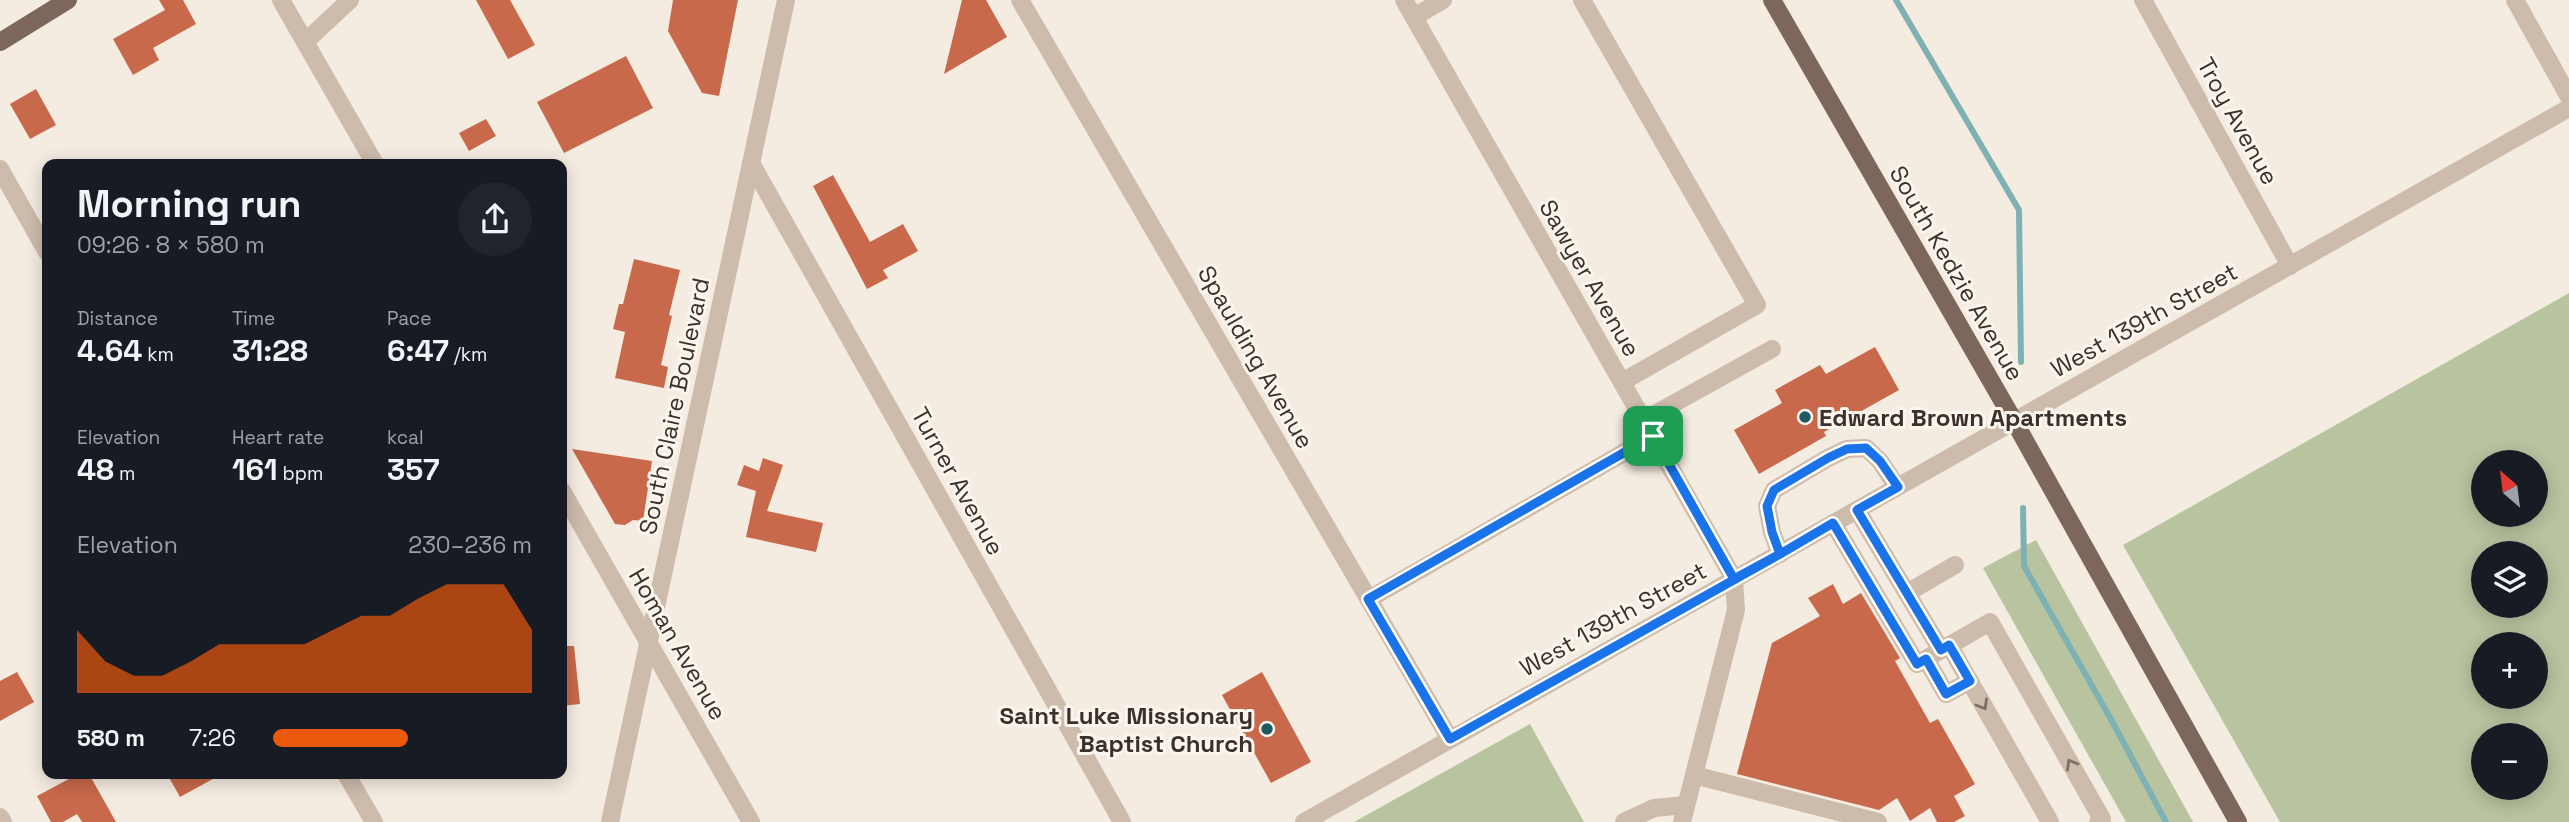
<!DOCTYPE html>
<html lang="en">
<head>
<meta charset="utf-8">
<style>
	:root { --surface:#171b24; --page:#20242c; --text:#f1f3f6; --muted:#9ea1a6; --accent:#ea580c }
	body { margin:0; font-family:"Space Grotesk",sans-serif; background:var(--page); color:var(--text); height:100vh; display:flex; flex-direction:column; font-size:26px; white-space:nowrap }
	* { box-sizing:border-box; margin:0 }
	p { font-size:23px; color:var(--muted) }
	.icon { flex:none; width:38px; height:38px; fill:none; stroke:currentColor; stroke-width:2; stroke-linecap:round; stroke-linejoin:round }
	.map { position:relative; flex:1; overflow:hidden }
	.sheet { position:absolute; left:42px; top:159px; width:525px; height:620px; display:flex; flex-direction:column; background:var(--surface); border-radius:14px; box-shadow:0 4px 18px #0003 }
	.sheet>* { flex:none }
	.needle { width:46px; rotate:332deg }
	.buttons { position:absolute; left:2471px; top:450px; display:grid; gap:14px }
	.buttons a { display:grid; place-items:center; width:77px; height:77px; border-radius:50%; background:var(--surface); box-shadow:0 4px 18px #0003; font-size:35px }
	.pin { position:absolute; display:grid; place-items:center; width:60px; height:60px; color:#fff; margin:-30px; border-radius:14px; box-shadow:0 4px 10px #0006 }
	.round { display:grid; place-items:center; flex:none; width:74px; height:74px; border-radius:37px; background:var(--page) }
	.headline { display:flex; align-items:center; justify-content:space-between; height:119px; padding:0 35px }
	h1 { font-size:38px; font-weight:700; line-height:52px }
	.stats { display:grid; grid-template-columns:repeat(3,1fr); gap:10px; height:119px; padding:7px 35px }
	.stats div { display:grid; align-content:center }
	.stats b { font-size:30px; font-weight:700 }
	.stats small { font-size:19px; font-weight:400 }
	.stats p { font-size:19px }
	.chart { height:196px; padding:14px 35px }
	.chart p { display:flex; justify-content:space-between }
	.chart svg { width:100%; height:126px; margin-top:7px; fill:var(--accent); opacity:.7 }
	ul { padding:0 35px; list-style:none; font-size:23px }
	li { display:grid; grid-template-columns:112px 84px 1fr; align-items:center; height:52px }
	li i { height:18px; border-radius:9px; background:var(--accent) }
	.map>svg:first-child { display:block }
</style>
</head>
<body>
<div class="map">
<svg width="2569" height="822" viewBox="0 0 2569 822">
	<rect width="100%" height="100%" fill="#f4ebe1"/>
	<!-- green -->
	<g fill="#b8c4a0" fill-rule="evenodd">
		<path d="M2569 293V822H2280L2123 545ZM2483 462H2536V514H2483ZM2483 553H2536V606H2483ZM2483 644H2536V696H2483ZM2483 735H2536V788H2483Z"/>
		<polygon points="2036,540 2187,811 2193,822 2126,822 1983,568"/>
		<polygon points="1530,724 1584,822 1354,822"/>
	</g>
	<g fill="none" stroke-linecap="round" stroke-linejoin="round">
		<!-- stream -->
		<g stroke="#7fb0b2" stroke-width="6">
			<polyline points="1896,0 2019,210 2021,362"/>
			<polyline points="2023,508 2024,566 2112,721 2166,822"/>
		</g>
	</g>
	<!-- building -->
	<g fill="#c8694b">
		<polygon points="159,0 183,0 196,24 153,48 159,60 133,75 113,39 165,10"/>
		<polygon points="476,0 510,0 535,45 508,59"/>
		<polygon points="673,0 738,0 719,96 702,93 668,31"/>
		<polygon points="962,0 986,0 1007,37 944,74"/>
		<polygon points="626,56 653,108 564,153 537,102"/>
		<polygon points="36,89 56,125 30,139 10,104"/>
		<polygon points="486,119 496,136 469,151 459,133"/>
		<polygon points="833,175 870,242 903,224 918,251 883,270 888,278 867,289 813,186"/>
		<polygon points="634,259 680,270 669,315 672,316 661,365 668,367 664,388 615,378 625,332 613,329 619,304 623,304"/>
		<polygon points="1875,347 1899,390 1824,432 1826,436 1759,474 1734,430 1782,403 1775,390 1820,365 1826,374"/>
		<polygon points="572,449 652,461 643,521 633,520 625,525 615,524"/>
		<polygon points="763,458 783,465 767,511 823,523 816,552 746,537 756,491 737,485 744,465 759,471"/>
		<polygon points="1833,584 1843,604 1861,593 1900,658 1895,661 1930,723 1938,719 1975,784 1954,796 1965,816 1954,822 1937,822 1930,808 1910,821 1897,798 1879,810 1737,774 1772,643 1820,616 1808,598"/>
		<polygon points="562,646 574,646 580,704 562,706"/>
		<polygon points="17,672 34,702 0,721 0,681"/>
		<polygon points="1262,672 1311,762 1271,783 1222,695"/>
		<polygon points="78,774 89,774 116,822 82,822 77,814 63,822 51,822 37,796"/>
		<polygon points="167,774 222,774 180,797"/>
	</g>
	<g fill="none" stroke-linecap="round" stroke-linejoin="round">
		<!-- minor -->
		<g stroke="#cdbbac" stroke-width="18">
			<polyline points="281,0 375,164"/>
			<polyline points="1020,0 1450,739"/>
			<polyline points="1404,0 1734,579 1736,610 1682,822"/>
			<polyline points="1582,0 1757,305 1622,382"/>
			<polyline points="2143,0 2290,266"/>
			<polyline points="2515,0 2569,97"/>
			<polyline points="1414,17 1443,0"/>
			<polyline points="305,42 350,0"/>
			<polyline points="751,163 1122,822"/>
			<polyline points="0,169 47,252"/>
			<polyline points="1644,420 1772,349"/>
			<polyline points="562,491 751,822"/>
			<polyline points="1857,510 1941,650"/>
			<polyline points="1833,523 1917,664 1990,622 2102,819 2098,822"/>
			<polyline points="1780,554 1772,532 1767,506 1774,490 1828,458 1847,449 1866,448 1880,461 1897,487"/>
			<polyline points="1907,593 1955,565"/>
			<polyline points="1369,599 1653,436"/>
			<polyline points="1949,645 2050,822"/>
			<polyline points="1926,659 1946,694 1970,681"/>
			<polyline points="346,774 374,822"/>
			<polyline points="1694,775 1878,822"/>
			<polyline points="0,817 3,822"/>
			<polyline points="610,822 786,0"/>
			<polyline points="1304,822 2569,108"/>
			<polyline points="1624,822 1654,808 1686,805"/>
		</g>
		<!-- major -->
		<g stroke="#7d675c" stroke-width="18">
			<polyline points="1772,0 2014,421 2238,822"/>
			<polyline points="0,42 68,0"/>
		</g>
	</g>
	<!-- one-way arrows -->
	<defs><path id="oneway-chevron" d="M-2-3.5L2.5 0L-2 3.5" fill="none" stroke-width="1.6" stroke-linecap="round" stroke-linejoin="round" transform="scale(1.75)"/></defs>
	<g stroke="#7d6f65">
		<use href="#oneway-chevron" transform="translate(1983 705) rotate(60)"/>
		<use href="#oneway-chevron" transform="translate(2071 764) rotate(-120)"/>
	</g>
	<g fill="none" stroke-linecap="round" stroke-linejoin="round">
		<defs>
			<polyline id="route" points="1653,436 1368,599 1450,739 1780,554 1833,523 1917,664 1926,659 1946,694 1970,681 1949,645 1941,650 1857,510 1898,487 1880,461 1866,448 1847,449 1828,458 1774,490 1767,506 1772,532 1780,554 1734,579 1653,436"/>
		</defs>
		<!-- route casing -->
		<use href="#route" stroke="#fff" stroke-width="14"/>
		<!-- route -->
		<use href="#route" stroke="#1a73e8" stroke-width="9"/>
	</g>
	<!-- markers -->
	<g fill="#1f5a5e" stroke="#fbf5ee" stroke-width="2.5">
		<circle cx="1805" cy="417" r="7"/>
		<circle cx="1267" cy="729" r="7"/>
	</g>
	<g text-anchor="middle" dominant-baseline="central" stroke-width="6" stroke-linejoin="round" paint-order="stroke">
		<!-- street labels -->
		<g font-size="24" fill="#3b302b" stroke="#fbf5ee">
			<text transform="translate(2238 121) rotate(61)">Troy Avenue</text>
			<text transform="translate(1957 273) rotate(60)">South Kedzie Avenue</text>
			<text transform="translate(1590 278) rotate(60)">Sawyer Avenue</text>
			<text transform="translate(2144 320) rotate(-29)">West 139th Street</text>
			<text transform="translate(1256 357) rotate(60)">Spaulding Avenue</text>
			<text transform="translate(674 406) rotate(-78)">South Claire Boulevard</text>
			<text transform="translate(958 481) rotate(61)">Turner Avenue</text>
			<text transform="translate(1613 619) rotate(-29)">West 139th Street</text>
			<text transform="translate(678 644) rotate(60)">Homan Avenue</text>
		</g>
		<!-- poi labels -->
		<g font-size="24" font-weight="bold" fill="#3b302b" stroke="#fbf5ee" text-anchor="start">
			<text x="1819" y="417">Edward Brown Apartments</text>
			<text x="1253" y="715" text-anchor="end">Saint Luke Missionary<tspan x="1253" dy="28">Baptist Church</tspan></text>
		</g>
	</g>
</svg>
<div class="buttons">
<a><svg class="needle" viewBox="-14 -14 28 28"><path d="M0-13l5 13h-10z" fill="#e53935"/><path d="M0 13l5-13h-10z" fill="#9ea1a6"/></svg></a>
<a><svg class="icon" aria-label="layers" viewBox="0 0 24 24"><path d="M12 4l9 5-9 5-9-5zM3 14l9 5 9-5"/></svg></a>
<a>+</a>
<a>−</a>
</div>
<div class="pin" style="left:1653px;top:436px;background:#1e9e55"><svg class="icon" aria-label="arrive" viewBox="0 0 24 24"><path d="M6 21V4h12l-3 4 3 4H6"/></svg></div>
<section class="sheet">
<div class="headline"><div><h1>Morning run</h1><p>09:26 · 8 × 580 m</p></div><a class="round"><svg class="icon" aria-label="share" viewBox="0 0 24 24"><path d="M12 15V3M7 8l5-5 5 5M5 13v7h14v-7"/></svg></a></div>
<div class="stats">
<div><p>Distance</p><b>4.64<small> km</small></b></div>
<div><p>Time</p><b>31:28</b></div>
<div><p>Pace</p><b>6:47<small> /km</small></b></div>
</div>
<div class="stats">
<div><p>Elevation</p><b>48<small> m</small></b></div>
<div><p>Heart rate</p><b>161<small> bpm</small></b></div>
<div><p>kcal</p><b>357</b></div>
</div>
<div class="chart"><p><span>Elevation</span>230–236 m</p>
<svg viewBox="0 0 160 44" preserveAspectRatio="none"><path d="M0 44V22L10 33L20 38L30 38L40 33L50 27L60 27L70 27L80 27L90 22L100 17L110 17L120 11L130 6L140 6L150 6L160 22V44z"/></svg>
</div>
<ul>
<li><b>580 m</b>7:26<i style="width:52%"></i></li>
</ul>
</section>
</div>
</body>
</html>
